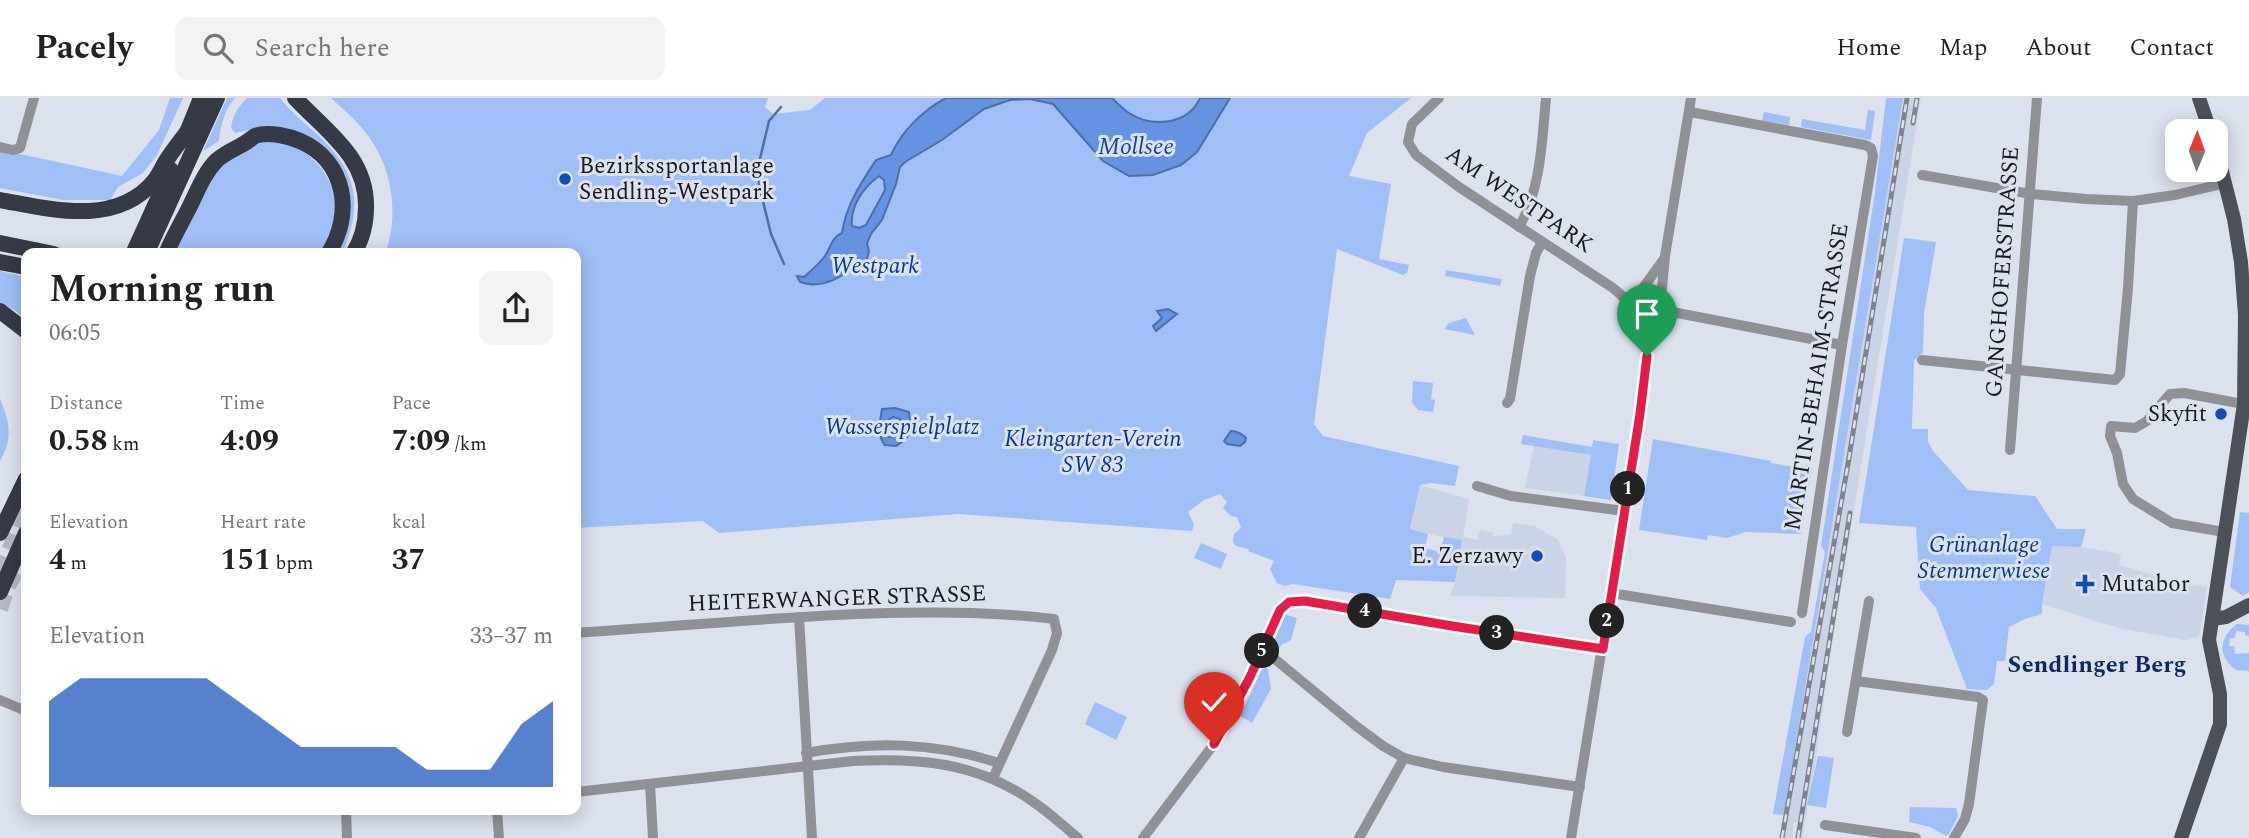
<!DOCTYPE html>
<html lang="en">
<head>
<meta charset="utf-8">
<style>
	:root { --surface:#fff; --page:#f2f2f2; --text:#222; --muted:#767676; --line:#e0e0e0; --accent:#104db9 }
	body { margin:0; font-family:Spectral,serif; background:var(--page); color:var(--text); height:100vh; display:flex; flex-direction:column; font-size:26px; white-space:nowrap }
	* { box-sizing:border-box; margin:0 }
	p { font-size:23px; color:var(--muted) }
	.icon { flex:none; width:38px; height:38px; fill:none; stroke:currentColor; stroke-width:2; stroke-linecap:round; stroke-linejoin:round }
	.map { position:relative; flex:1; overflow:hidden }
	.details { position:absolute; left:21px; top:150px; width:560px; height:567px; display:flex; flex-direction:column; background:var(--surface); border-radius:14px; box-shadow:0 4px 18px #0003 }
	.details>* { flex:none }
	.needle { width:46px; rotate:1deg }
	.controls { position:absolute; left:2165px; top:21px; display:grid; gap:14px }
	.controls a { display:grid; place-items:center; width:63px; height:63px; border-radius:14px; background:var(--surface); box-shadow:0 4px 18px #0003; font-size:35px }
	.pin { position:absolute; display:grid; place-items:center; width:60px; height:60px; color:#fff; margin:-72px -30px; border-radius:50% 50% 50% 0; rotate:-45deg; box-shadow:0 0 7px #0007 }
	.pin .icon { rotate:45deg }
	.km { position:absolute; width:35px; height:35px; margin:-18px; border-radius:50%; background:#222; color:#fff; font-size:19px; line-height:35px; text-align:center }
	.round { display:grid; place-items:center; flex:none; width:74px; height:74px; border-radius:14px; background:var(--page) }
	.summary { display:flex; align-items:center; justify-content:space-between; height:119px; padding:0 28px }
	h1 { font-size:38px; font-weight:700; line-height:52px }
	.metrics { display:grid; grid-template-columns:repeat(3,1fr); gap:10px; height:119px; padding:7px 28px }
	.metrics div { display:grid; align-content:center }
	.metrics b { font-size:30px; font-weight:700 }
	.metrics small { font-size:19px; font-weight:400 }
	.metrics p { font-size:19px }
	.chart { height:196px; padding:14px 28px }
	.chart p { display:flex; justify-content:space-between }
	.chart svg { width:100%; height:126px; margin-top:7px; fill:var(--accent); opacity:.7 }
	header { display:flex; align-items:center; gap:42px; box-sizing:border-box; height:98px; padding:0 35px; background:var(--surface); border-bottom:2px solid var(--line) }
	header strong { font-size:33px }
	nav { display:flex; gap:38px; margin-inline-start:auto; font-size:24px }
	.search { width:490px; height:63px; background:var(--page); display:flex; align-items:center; gap:18px; box-sizing:border-box; padding:0 24px; border-radius:14px; color:var(--muted); font-size:26px }
	.map>svg:first-child { display:block }
</style>
</head>
<body>
<header>
<strong>Pacely</strong>
<div class="search"><svg class="icon" aria-label="search" viewBox="0 0 24 24"><circle cx="10" cy="10" r="6"/><path d="M15 15l6 6"/></svg>Search here</div>
<nav><a>Home</a><a>Map</a><a>About</a><a>Contact</a></nav>
</header>
<div class="map">
<svg width="2249" height="740" viewBox="0 0 2249 740">
	<rect width="100%" height="100%" fill="#dbe1ed"/>
	<!-- built -->
	<g fill="#c9d4e6">
		<polygon points="1903,0 1921,0 1829,565 1814,672 1802,740 1795,740 1797,724 1794,724 1792,740 1780,740"/>
		<polygon points="1534,348 1591,357 1584,398 1525,390"/>
		<polygon points="1420,387 1469,401 1463,439 1478,442 1479,432 1493,434 1493,438 1511,437 1513,425 1535,428 1558,442 1566,459 1565,500 1450,498 1455,484 1462,443 1410,432"/>
		<polygon points="2052,448 2081,449 2121,456 2119,467 2180,485 2207,489 2199,539 2185,542 2119,530 2042,506"/>
	</g>
	<!-- green -->
	<g fill="#9fbff6">
		<polygon points="170,0 183,0 157,57 143,75 118,89 110,102 63,102 0,90 0,50 11,54 122,78 159,32"/>
		<path d="M227 0H235C224 13 221 26 219 43L203 53Z"/>
		<path d="M247 0H280C292 16 309 28 323 42 359 78 362 110 342 156H335L336 65 260 30 235 35 231 30C233 17 238 9 247 0Z"/>
		<path d="M331 0H768L765 9 773 16 810 12 825 0H1411L1367 35 1349 78 1391 86 1379 161 1409 167 1407 175 1403 177 1337 151 1314 326 1323 338 1459 368 1455 388 1431 385 1420 387 1410 431 1428 436 1425 450 1440 454 1444 439 1462 442 1455 484 1396 482 1390 501 1293 486 1284 488 1277 485 1270 471 1274 463 1248 453 1249 451 1236 448 1233 444 1234 436 1241 430 1237 419 1231 418 1223 410 1227 404 1220 396 1204 402 1188 414 1194 426 1192 433 958 416 719 435 703 423 576 430V156H385C400 116 392 68 366 35 356 22 343 11 331 0Z"/>
		<polygon points="1886,0 1903,0 1784,717 1773,716 1805,539 1811,534 1825,454 1821,448 1875,94"/>
		<polygon points="1868,12 1875,13 1871,42 1801,29 1802,21 1865,32"/>
		<polygon points="1764,14 1790,19 1789,27 1762,23"/>
		<path d="M275 44C283 46 293 48 301 52 339 77 346 120 318 156H174C188 125 215 53 252 45 259 44 268 44 275 44Z"/>
		<polygon points="1904,140 1936,144 1924,215 1923,255 1914,262 1912,331 1928,331 1928,344 1933,353 1968,392 2035,398 2057,431 2086,431 2081,449 2052,448 2042,506 2042,516 2025,521 2009,529 2005,563 1997,563 1994,586 1987,592 1967,591 1936,510 1920,491 1916,429 1859,425"/>
		<polygon points="1446,172 1502,181 1500,188 1445,178"/>
		<polygon points="0,173 26,179 26,222 13,211 0,205"/>
		<polygon points="1466,220 1475,237 1444,231 1449,225"/>
		<polygon points="1413,283 1433,285 1431,301 1435,302 1433,314 1418,312 1412,305"/>
		<path d="M0 301C10 324 13 341 0 363Z"/>
		<polygon points="1523,337 1592,349 1593,342 1619,346 1611,402 1584,398 1591,357 1521,346"/>
		<polygon points="1653,341 1771,363 1771,365 1812,372 1801,436 1746,434 1727,440 1708,437 1707,442 1639,432"/>
		<polygon points="2240,414 2249,415 2249,494 2243,498 2230,489"/>
		<polygon points="1201,445 1227,456 1221,471 1194,460"/>
		<polygon points="1284,516 1297,520 1291,542 1281,547 1279,551 1272,548"/>
		<path d="M2237 526 2249 527V538L2245 537V534L2236 533 2235 540H2230L2229 548H2234L2235 556 2249 555V573L2236 572C2217 558 2219 539 2237 526Z"/>
		<polygon points="1265,570 1268,571 1271,591 1252,625 1240,618 1261,573"/>
		<polygon points="1095,604 1127,619 1116,642 1085,626"/>
		<polygon points="1818,658 1834,660 1826,710 1807,707"/>
		<polygon points="1910,709 1956,710 1958,718 1949,736 1946,738 1930,729 1909,724"/>
	</g>
	<!-- water -->
	<g fill="#6592e1" stroke="#4e6ea7" stroke-width="2" fill-rule="evenodd">
		<path d="M946 0H1112C1117 5 1123 11 1129 15 1152 30 1188 27 1200 0H1230L1197 54 1181 67 1153 77 1129 78 1103 63 1053 6 1030 1 1010 2 984 11 942 42 905 64 900 69 896 86 882 122 871 136 867 145 869 153 867 161C847 175 824 193 800 184L797 178 804 179C812 172 819 166 825 158 831 149 831 140 842 135 846 107 861 85 876 62L891 57C901 34 923 12 946 0ZM879 78 884 82 885 92 866 127 859 130 852 128C850 108 863 90 879 78Z"/>
		<polygon points="1168,211 1177,216 1156,233 1153,228 1162,220 1157,213"/>
		<path d="M895 310 909 314 911 332 906 341 896 348 885 347C876 336 880 324 882 311ZM893 319 900 321C902 330 898 339 888 339L884 336C884 328 886 322 893 319Z"/>
		<path d="M1231 333C1237 333 1241 335 1246 340L1245 344 1240 348 1227 346 1224 343Z"/>
	</g>
	<g fill="none" stroke-linecap="round" stroke-linejoin="round">
		<!-- stream -->
		<polyline stroke="#4e6ea7" stroke-width="2.5" points="781,9 769,23 759,65 759,87 771,136 784,166"/>
		<!-- highway-tunnel -->
		<g stroke="#b4b9c4" stroke-width="16" stroke-dasharray="16 8" stroke-linecap="butt">
			<polyline points="0,474 26,412"/>
			<polyline points="0,511 8,488 26,455"/>
		</g>
		<!-- minor -->
		<g stroke="#8f9196" stroke-width="10">
			<path d="M1439 0 1412 26 1408 44 1416 57 1459 89 1613 190C1654 223 1648 248 1643 296L1571 740"/>
			<polyline points="1690,14 1865,47 1871,50 1873,58 1842,247 1802,515"/>
			<polyline points="0,49 13,52 20,50 34,0"/>
			<polyline points="1922,77 2031,96 2086,101 2133,103 2175,97 2226,85"/>
			<path d="M1519 129C1541 91 1542 43 1546 0"/>
			<polyline points="1628,202 1643,190 1664,161"/>
			<polyline points="1639,215 1657,211 1842,247"/>
			<polyline points="1645,232 1661,201 1665,158 1691,0"/>
			<polyline points="1922,262 2115,282 2120,276 2128,190 2133,103"/>
			<polyline points="1507,305 1510,301 1530,178 1536,155 1542,144"/>
			<polyline points="2010,352 2037,0"/>
			<polyline points="1477,388 1511,398 1624,413"/>
			<polyline points="2224,434 2172,425 2133,401 2123,386 2117,355 2110,338 2111,328 2135,330 2147,323 2170,296 2184,295 2249,307"/>
			<polyline points="1611,495 1791,524"/>
			<polyline points="799,519 812,740"/>
			<path d="M576 535C670 529 763 520 857 516 923 514 988 513 1054 521L1057 535 1052 552 993 680"/>
			<polyline points="1262,553 1276,562 1356,628 1383,648 1404,660 1443,669 1580,689"/>
			<polyline points="1856,583 1978,599 1983,602 1969,706 1965,721 1954,740"/>
			<polyline points="0,602 26,613"/>
			<polyline points="1847,634 1869,503"/>
			<path d="M806 655C873 643 935 644 999 665"/>
			<polyline points="650,686 653,740"/>
			<path d="M576 694 853 663C920 660 976 664 1032 703 1049 714 1063 728 1078 740"/>
			<polyline points="346,712 347,740"/>
			<polyline points="497,712 499,740"/>
			<polyline points="1825,727 1916,740"/>
			<polyline points="1143,740 1214,646 1250,579 1280,511 1289,504 1305,503 1603,551"/>
			<polyline points="1359,740 1404,660"/>
		</g>
		<!-- major -->
		<g stroke="#4c5159" stroke-width="14">
			<polyline points="2199,0 2210,33"/>
			<polyline points="2212,521 2226,519 2249,507"/>
			<polyline points="2181,740 2220,626 2220,596 2209,542 2244,306 2245,217 2241,164 2234,121 2216,50"/>
		</g>
		<!-- highway -->
		<g stroke="#353a44" stroke-width="16">
			<path d="M295 0C326 33 367 59 366 109 366 125 362 142 353 156"/>
			<polyline points="184,42 201,0"/>
			<path d="M0 102C50 111 116 129 154 83 160 76 163 67 168 60 174 51 181 42 188 33"/>
			<polyline points="0,145 54,156"/>
			<polyline points="133,156 171,72"/>
			<polyline points="146,156 217,0"/>
			<path d="M166 156C173 139 182 124 190 108 198 92 204 75 217 62 225 55 235 51 245 45 249 43 253 38 258 37 271 34 288 38 300 43 346 63 354 116 328 156"/>
			<polyline points="0,164 26,169"/>
			<polyline points="0,213 26,233"/>
			<polyline points="0,435 26,381"/>
			<polyline points="0,494 26,435"/>
		</g>
		<defs>
			<g id="rail">
				<polyline points="1913,25 1917,0"/>
				<polyline points="1782,740 1848,366 1907,0"/>
				<polyline points="1798,740 1850,415"/>
			</g>
		</defs>
		<!-- rail casing -->
		<use href="#rail" stroke="#7f838c" stroke-width="5"/>
		<!-- rail -->
		<use href="#rail" stroke="#dbe1ed" stroke-width="2.5" stroke-dasharray="8" stroke-linecap="butt"/>
	</g>
	<g fill="none" stroke-linecap="round" stroke-linejoin="round">
		<defs>
			<polyline id="route" points="1214,646 1250,579 1280,512 1289,504 1305,503 1452,528 1603,551 1640,316 1647,258"/>
		</defs>
		<!-- route casing -->
		<use href="#route" stroke="#fff" stroke-width="14"/>
		<!-- route -->
		<use href="#route" stroke="#e11d48" stroke-width="9"/>
	</g>
	<!-- markers -->
	<g fill="#104db9" stroke="#dbe1ed" stroke-width="2.5">
		<circle cx="565" cy="81" r="7"/>
		<circle cx="2221" cy="316" r="7"/>
		<circle cx="1537" cy="458" r="7"/>
		<path d="M2081.5 475.5h7v7h7v7h-7v7h-7v-7h-7v-7h7z"/>
	</g>
	<g text-anchor="middle" dominant-baseline="central" stroke-width="6" stroke-linejoin="round" paint-order="stroke">
		<!-- poi labels -->
		<g font-size="23" fill="#191b20" stroke="#dbe1ed" text-anchor="start">
			<text x="579" y="68">Bezirkssportanlage<tspan x="579" dy="26">Sendling-Westpark</tspan></text>
			<text x="2207" y="316" text-anchor="end">Skyfit</text>
			<text x="1523" y="458" text-anchor="end">E. Zerzawy</text>
			<text x="2101" y="486">Mutabor</text>
		</g>
		<!-- street labels -->
		<g font-size="23" fill="#191b20" stroke="#dbe1ed">
			<text transform="translate(1519 102) rotate(34)">AM WESTPARK</text>
			<text transform="translate(2003 174) rotate(-86)">GANGHOFERSTRASSE</text>
			<text transform="translate(1817 279) rotate(-81)">MARTIN-BEHAIM-STRASSE</text>
			<text transform="translate(837 501) rotate(-2)">HEITERWANGER STRASSE</text>
		</g>
		<!-- park labels -->
		<g font-size="23" font-style="italic" fill="#043994" stroke="#dbe1ed">
			<text x="875" y="168">Westpark</text>
			<text x="902" y="329">Wasserspielplatz</text>
			<text x="1093" y="341">Kleingarten-Verein<tspan x="1093" dy="26">SW 83</tspan></text>
			<text x="1984" y="447">Grünanlage<tspan x="1984" dy="26">Stemmerwiese</tspan></text>
		</g>
		<!-- water labels -->
		<g font-size="24" font-style="italic" fill="#1346a2" stroke="#dbe1ed">
			<text x="1136" y="49">Mollsee</text>
		</g>
		<!-- neighbourhood labels -->
		<g font-size="24" font-weight="bold" fill="#0d2a5e" stroke="#dbe1ed">
			<text x="2097" y="567">Sendlinger Berg</text>
		</g>
	</g>
</svg>
<div class="controls">
<a><svg class="needle" viewBox="-14 -14 28 28"><path d="M0-13l5 13h-10z" fill="#e53935"/><path d="M0 13l5-13h-10z" fill="#767676"/></svg></a>
</div>
<div class="pin" style="left:1647px;top:258px;background:#1e9e55"><svg class="icon" aria-label="arrive" viewBox="0 0 24 24"><path d="M6 21V4h12l-3 4 3 4H6"/></svg></div>
<div class="pin" style="left:1214px;top:646px;background:#d93025"><svg class="icon" aria-label="check" viewBox="0 0 24 24"><path d="M5 12l5 5 9-10"/></svg></div>
<b class="km" style="left:1628px;top:391px">1</b>
<b class="km" style="left:1607px;top:523px">2</b>
<b class="km" style="left:1497px;top:535px">3</b>
<b class="km" style="left:1365px;top:513px">4</b>
<b class="km" style="left:1262px;top:553px">5</b>
<section class="details">
<div class="summary"><div><h1>Morning run</h1><p>06:05</p></div><a class="round"><svg class="icon" aria-label="share" viewBox="0 0 24 24"><path d="M12 15V3M7 8l5-5 5 5M5 13v7h14v-7"/></svg></a></div>
<div class="metrics">
<div><p>Distance</p><b>0.58<small> km</small></b></div>
<div><p>Time</p><b>4:09</b></div>
<div><p>Pace</p><b>7:09<small> /km</small></b></div>
</div>
<div class="metrics">
<div><p>Elevation</p><b>4<small> m</small></b></div>
<div><p>Heart rate</p><b>151<small> bpm</small></b></div>
<div><p>kcal</p><b>37</b></div>
</div>
<div class="chart"><p><span>Elevation</span>33–37 m</p>
<svg viewBox="0 0 160 44" preserveAspectRatio="none"><path d="M0 44V14L10 6L20 6L30 6L40 6L50 6L60 14L70 22L80 30L90 30L100 30L110 30L120 38L130 38L140 38L150 22L160 14V44z"/></svg>
</div>
</section>
</div>
</body>
</html>
